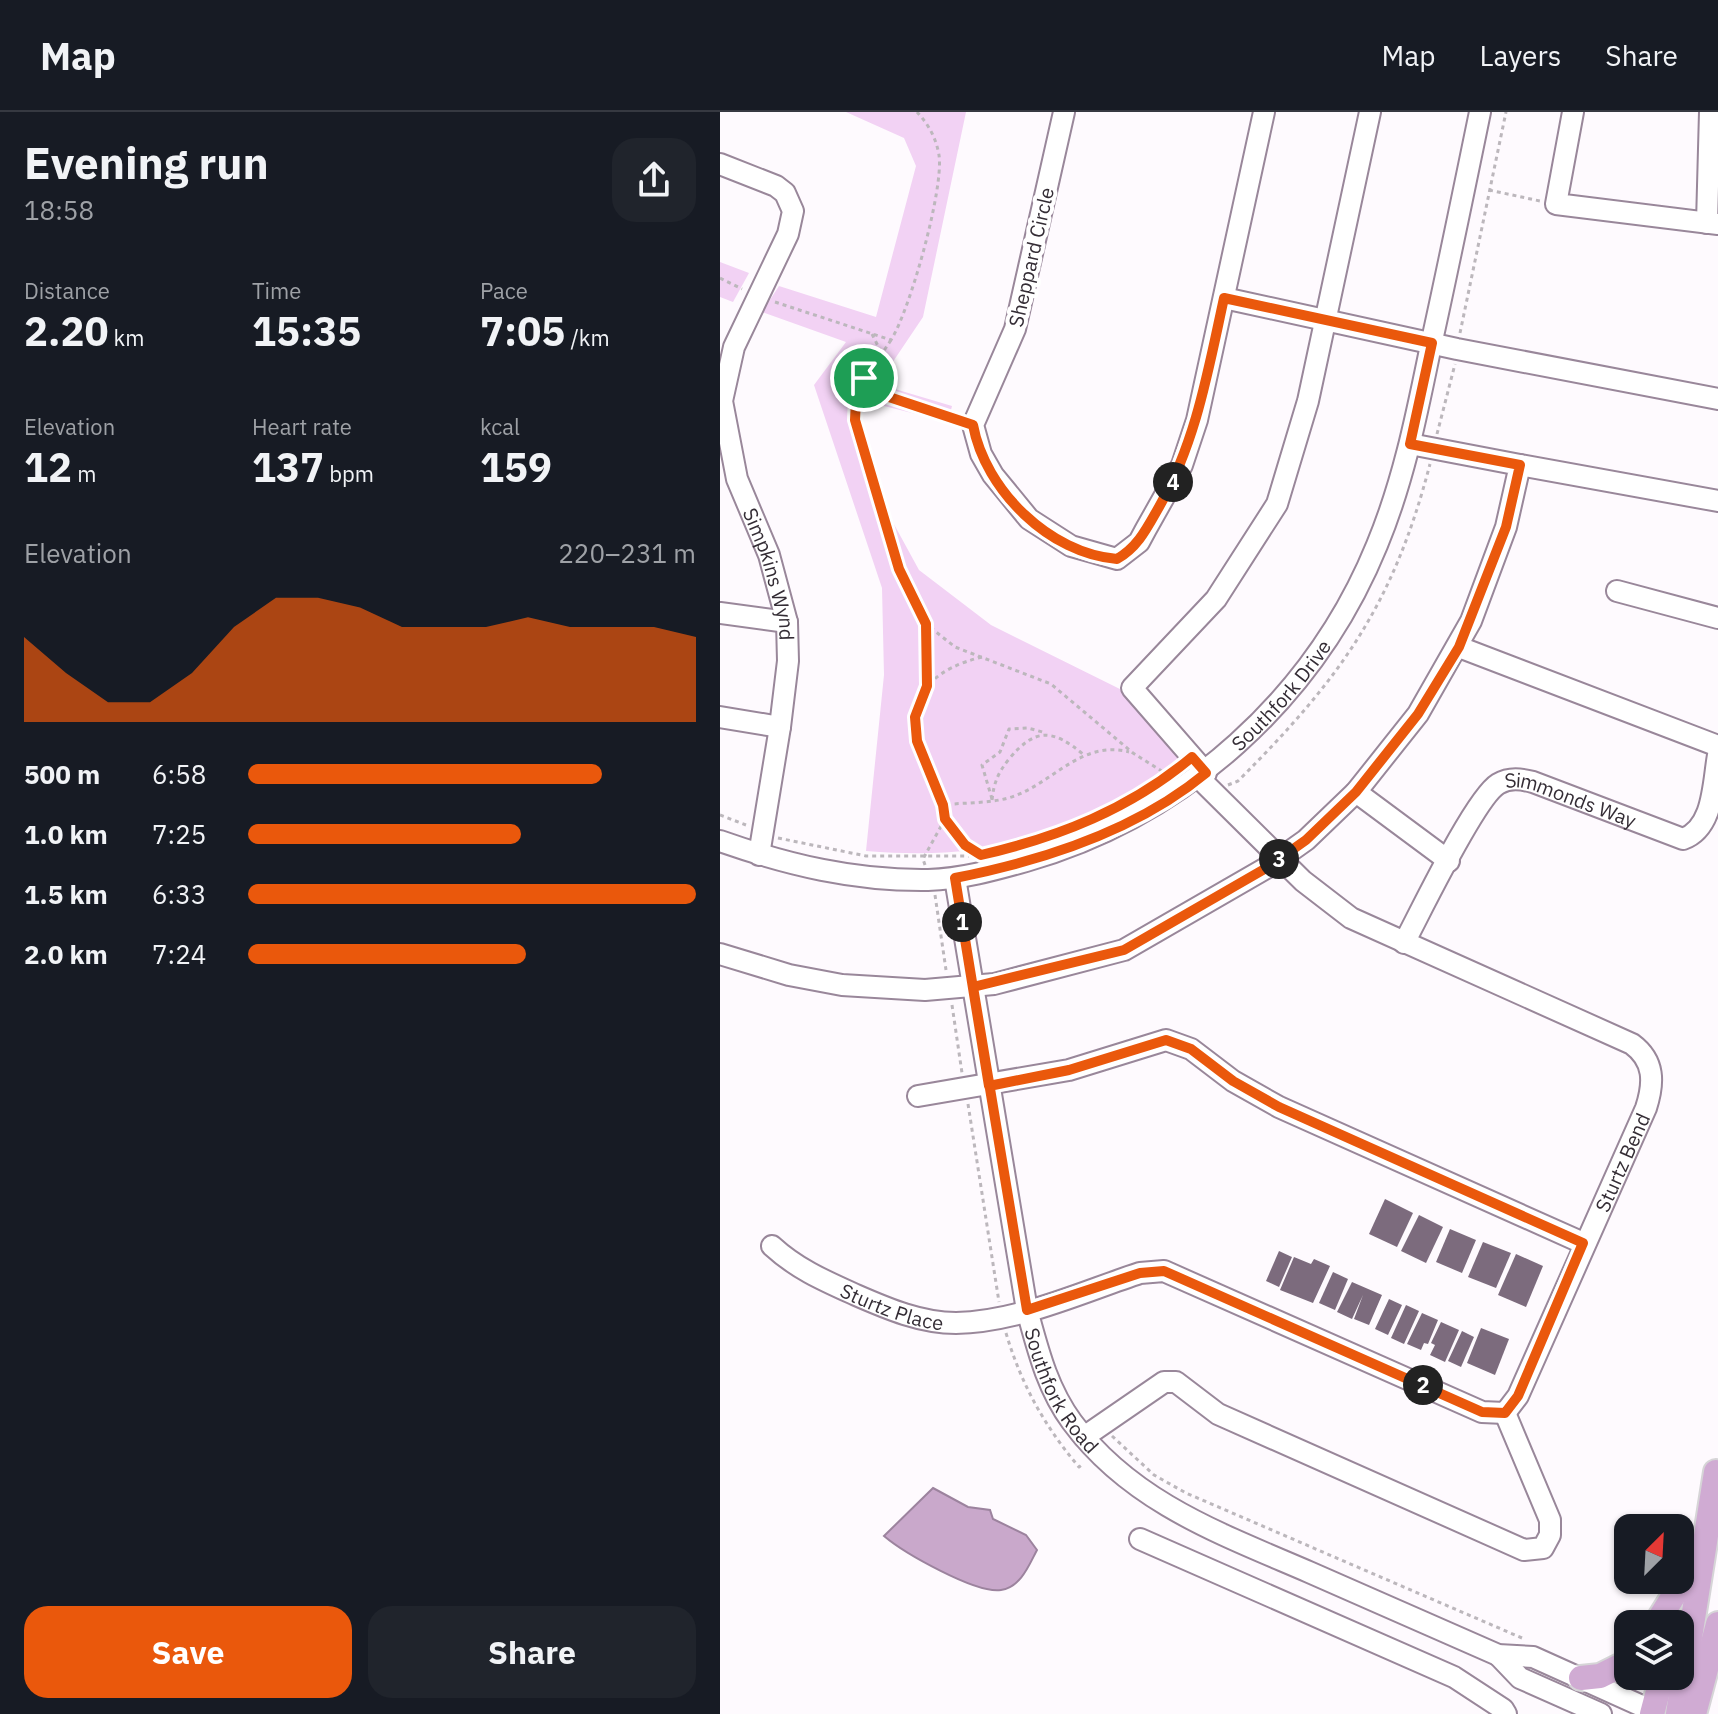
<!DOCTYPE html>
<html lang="en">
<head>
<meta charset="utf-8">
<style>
	:root { --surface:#171b24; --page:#20242c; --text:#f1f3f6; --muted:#9ea1a6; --line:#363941; --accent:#ea580c }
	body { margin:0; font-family:"IBM Plex Sans",sans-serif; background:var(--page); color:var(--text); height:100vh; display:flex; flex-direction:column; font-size:30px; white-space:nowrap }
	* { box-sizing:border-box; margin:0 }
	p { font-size:26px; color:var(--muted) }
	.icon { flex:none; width:44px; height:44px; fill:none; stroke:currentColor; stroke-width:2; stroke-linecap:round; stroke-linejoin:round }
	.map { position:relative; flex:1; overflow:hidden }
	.sheet { display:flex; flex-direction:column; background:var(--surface); width:720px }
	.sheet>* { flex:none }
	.needle { width:52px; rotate:24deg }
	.buttons { position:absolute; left:894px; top:1402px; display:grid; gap:16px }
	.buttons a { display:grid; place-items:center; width:80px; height:80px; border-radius:16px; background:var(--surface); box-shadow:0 2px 6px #0004; font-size:40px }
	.pin { position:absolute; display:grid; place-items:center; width:68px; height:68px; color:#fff; margin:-34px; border:4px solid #fff; border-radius:50%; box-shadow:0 2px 8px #0007 }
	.km { position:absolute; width:40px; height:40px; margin:-20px; border-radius:50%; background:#222; color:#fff; font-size:22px; line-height:40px; text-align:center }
	.round { display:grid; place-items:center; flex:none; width:84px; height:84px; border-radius:24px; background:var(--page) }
	.summary { display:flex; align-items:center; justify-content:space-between; height:136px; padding:0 24px }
	h1 { font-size:44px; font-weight:800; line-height:60px }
	.metrics { display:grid; grid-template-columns:repeat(3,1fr); gap:12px; height:136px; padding:8px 24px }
	.metrics div { display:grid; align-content:center }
	.metrics b { font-size:40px; font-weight:800 }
	.metrics small { font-size:22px; font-weight:400 }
	.metrics p { font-size:22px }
	.chart { height:224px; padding:16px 24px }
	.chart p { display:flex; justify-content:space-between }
	.chart svg { width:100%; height:144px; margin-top:8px; fill:var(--accent); opacity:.7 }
	.cta { display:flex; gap:16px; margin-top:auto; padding:16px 24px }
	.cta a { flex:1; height:92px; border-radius:24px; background:var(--accent); color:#fff; font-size:32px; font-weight:800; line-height:92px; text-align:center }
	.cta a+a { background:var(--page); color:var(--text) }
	ul { padding:0 24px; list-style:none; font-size:26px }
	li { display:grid; grid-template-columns:128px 96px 1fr; align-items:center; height:60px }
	li i { height:20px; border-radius:10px; background:var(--accent) }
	header { display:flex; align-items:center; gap:48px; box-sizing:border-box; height:112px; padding:0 40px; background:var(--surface); border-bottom:2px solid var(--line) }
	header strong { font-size:38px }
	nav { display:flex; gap:44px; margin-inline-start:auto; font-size:28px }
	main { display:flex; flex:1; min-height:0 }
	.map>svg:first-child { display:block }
</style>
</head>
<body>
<header>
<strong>Map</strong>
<nav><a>Map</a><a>Layers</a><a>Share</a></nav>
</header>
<main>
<section class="sheet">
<div class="summary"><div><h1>Evening run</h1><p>18:58</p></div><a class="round"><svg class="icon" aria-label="share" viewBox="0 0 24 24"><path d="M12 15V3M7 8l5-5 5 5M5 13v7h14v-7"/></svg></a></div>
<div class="metrics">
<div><p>Distance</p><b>2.20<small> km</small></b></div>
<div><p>Time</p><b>15:35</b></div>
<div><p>Pace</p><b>7:05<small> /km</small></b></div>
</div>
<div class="metrics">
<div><p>Elevation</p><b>12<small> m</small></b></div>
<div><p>Heart rate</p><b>137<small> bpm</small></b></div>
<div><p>kcal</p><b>159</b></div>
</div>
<div class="chart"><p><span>Elevation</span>220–231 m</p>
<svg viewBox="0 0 160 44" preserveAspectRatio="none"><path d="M0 44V18L10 29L20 38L30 38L40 29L50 15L60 6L70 6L80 9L90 15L100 15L110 15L120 12L130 15L140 15L150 15L160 18V44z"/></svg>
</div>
<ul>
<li><b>500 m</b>6:58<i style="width:79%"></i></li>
<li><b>1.0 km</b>7:25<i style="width:61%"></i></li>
<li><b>1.5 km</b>6:33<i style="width:100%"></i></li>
<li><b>2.0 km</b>7:24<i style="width:62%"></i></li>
</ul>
<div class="cta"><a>Save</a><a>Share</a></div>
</section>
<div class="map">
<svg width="998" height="1602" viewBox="0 0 998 1602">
	<rect width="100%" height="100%" fill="#fefafe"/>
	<!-- green -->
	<g fill="#f2d2f4">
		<path d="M126 0H246L203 205 158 272 232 294 228 310 136 287 158 383 199 458 271 513 410 582 462 648C351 721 281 750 146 739L164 563 162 476 94 273 126 230 42 200 59 174 156 205 196 54 184 26Z"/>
		<polygon points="0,150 29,161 13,190 0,185"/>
	</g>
	<!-- water -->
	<path fill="#c9a8cb" stroke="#9c839e" stroke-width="2" d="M213 1376 248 1395 270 1398 273 1407 306 1423 317 1438C309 1453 301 1475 281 1478 256 1482 184 1441 164 1424Z"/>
	<!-- building -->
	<g fill="#7c6b7d">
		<polygon points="665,1087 693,1101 677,1135 649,1122"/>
		<polygon points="699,1103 723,1115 706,1151 681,1139"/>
		<polygon points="730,1117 756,1128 742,1161 716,1150"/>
		<polygon points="763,1130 791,1141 776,1176 748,1165"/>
		<polygon points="559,1139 572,1145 559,1175 546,1169"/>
		<polygon points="796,1142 823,1154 806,1195 778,1183"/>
		<polygon points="574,1145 591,1152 594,1147 610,1154 593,1191 560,1178"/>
		<polygon points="613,1160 628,1167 615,1198 599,1191"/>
		<polygon points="632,1170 662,1183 649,1213 634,1207 643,1183 632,1207 617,1200"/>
		<polygon points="669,1187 682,1193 668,1223 655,1217"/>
		<polygon points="686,1193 699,1199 684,1232 671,1226"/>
		<polygon points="702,1201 718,1208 708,1232 704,1231 701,1238 687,1232"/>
		<polygon points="721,1210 739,1218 725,1250 710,1243 715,1233 711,1231"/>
		<polygon points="761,1216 789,1227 775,1263 747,1251"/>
		<polygon points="742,1219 754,1225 741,1255 728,1249"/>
	</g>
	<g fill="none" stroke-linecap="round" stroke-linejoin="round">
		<defs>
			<g id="minor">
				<polyline points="344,0 295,217 253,313 261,342 273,363 309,407 351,434 397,447 419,430 426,417 462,353 477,308 544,0"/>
				<polyline points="853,0 836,92 998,112"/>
				<path id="s1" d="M0 52 56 74 65 81 73 99 68 122 14 235 2 289 17 367 49 443 67 510 68 549 60 615 39 743"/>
				<polyline points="987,111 990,0"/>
				<polyline points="504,186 737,237 998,287"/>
				<polyline points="800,353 998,389"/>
				<polyline points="897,479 998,506"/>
				<polyline points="0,501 67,510"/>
				<polyline points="739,535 998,634"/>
				<polyline points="0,605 60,615"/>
				<polyline points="486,661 412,576 496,487 557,392 588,289 650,0"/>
				<polyline points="636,680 729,749"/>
				<path id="s2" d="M0 729C68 753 135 769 208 768 242 767 274 758 306 749 464 704 595 585 657 433 684 368 697 301 711 233 728 156 744 78 760 0"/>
				<path id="s3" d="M235 766 307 1198C318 1238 327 1276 352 1310 411 1390 501 1422 589 1460 652 1488 715 1515 778 1543L813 1545 933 1599"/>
				<path id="s4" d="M684 831C700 801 755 686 778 672 790 665 801 667 813 670L963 727C994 716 993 671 998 643"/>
				<polyline points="0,842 69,863 122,873 205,878 274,872 404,838 548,755 586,728 636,680 698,602 751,509 786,415 800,353 690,332"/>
				<polyline points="198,984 349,958 446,928 471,937 513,969 559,995 863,1131"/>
				<path id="s5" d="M52 1134C77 1157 105 1169 136 1183 168 1197 201 1211 236 1211 298 1210 362 1180 420 1161L444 1159 762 1300 785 1301 798 1284 926 996C934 971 935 949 912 932L631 806 583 769 479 666"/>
				<polyline points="364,1325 444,1270 456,1270 498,1302 804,1438 823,1436 830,1423 830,1408 785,1301"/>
				<polyline points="420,1427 734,1565 783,1597 786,1602"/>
				<polyline points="778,1543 800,1566 881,1602"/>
			</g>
			<g id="major">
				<polyline points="936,1512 969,1459"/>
				<polyline points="861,1566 880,1564 908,1550"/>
				<polyline points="932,1602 942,1564"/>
				<polyline points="958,1602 996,1360"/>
				<polyline points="974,1602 998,1512"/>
			</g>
		</defs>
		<!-- minor casing -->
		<use href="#minor" stroke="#99879a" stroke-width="24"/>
		<!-- major casing -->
		<use href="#major" stroke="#d6d5d7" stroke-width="28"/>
		<!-- path -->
		<g stroke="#bcb7bc" stroke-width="3" stroke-dasharray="4 4" stroke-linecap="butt">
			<polyline points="769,78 820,89"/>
			<polyline points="0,166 22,177"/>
			<path d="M55 190 171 228C190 198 224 77 219 43 216 26 209 13 197 0"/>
			<polyline points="740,221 786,0"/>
			<polyline points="152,222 161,240"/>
			<polyline points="171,228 140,275 135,308 179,457 206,512 235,535 331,572 413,641 448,663"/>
			<polyline points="145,268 151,279 238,308"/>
			<polyline points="137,287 151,279"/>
			<polyline points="717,322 735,252"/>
			<polyline points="206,512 207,573"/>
			<path d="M262 545C170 568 194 627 223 693 247 690 275 692 297 683 335 668 363 628 409 640"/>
			<path d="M508 673 518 669C620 567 673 494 710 352"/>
			<polyline points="272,687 262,653 280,640 289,617 308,616 326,621"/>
			<path d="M272 688C274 670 278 661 289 647 315 616 332 616 364 643"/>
			<path d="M223 693C225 715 241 730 259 742"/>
			<polyline points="0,703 26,713"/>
			<polyline points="58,726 146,744 249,744"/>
			<polyline points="205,753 203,747 225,707"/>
			<polyline points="215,783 226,858"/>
			<polyline points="232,893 242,961"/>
			<polyline points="248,992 279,1190"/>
			<path d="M286 1221C301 1272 325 1315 359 1355L363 1352"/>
			<polyline points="392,1324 434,1363 466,1381 802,1526"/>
		</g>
		<!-- minor -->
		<use href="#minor" stroke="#fff" stroke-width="20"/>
		<!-- major -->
		<use href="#major" stroke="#d0abd3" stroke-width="24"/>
	</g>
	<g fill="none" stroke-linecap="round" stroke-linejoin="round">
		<defs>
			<path id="route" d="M144 266 136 288 135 308 179 457 206 512 207 574 195 605 197 629 223 693 225 707 245 733 261 743C339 725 410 697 472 645L486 661C416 719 322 749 235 766L269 974 349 958 446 928 471 937 513 969 559 995 863 1131 798 1284 785 1301 762 1300 444 1159 420 1161 307 1198 253 875 404 838 548 755 586 728 636 680 698 602 739 535 786 415 800 353 690 332 712 231 504 186C488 259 476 330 439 395 427 416 418 435 397 447 330 442 265 378 253 313L151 279 144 266"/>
		</defs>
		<!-- route casing -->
		<use href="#route" stroke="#fff" stroke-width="16"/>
		<!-- route -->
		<use href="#route" stroke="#ea580c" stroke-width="10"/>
	</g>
	<g text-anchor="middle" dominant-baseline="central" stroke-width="8" stroke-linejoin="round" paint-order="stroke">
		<!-- street labels -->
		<g font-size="20" fill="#342d35" stroke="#fff">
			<text transform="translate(311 145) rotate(-77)">Sheppard Circle</text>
			<text stroke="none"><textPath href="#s1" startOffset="476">Simpkins Wynd</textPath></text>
			<text stroke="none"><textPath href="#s2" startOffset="622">Southfork Drive</textPath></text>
			<text stroke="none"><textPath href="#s4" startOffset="262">Simmonds Way</textPath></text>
			<text stroke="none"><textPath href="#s5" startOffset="1066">Sturtz Bend</textPath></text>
			<text stroke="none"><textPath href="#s5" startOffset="136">Sturtz Place</textPath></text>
			<text stroke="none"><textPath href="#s3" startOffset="526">Southfork Road</textPath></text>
		</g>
	</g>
</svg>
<div class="buttons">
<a><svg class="needle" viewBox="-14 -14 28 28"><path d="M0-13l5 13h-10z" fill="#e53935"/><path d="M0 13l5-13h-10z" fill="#9ea1a6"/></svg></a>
<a><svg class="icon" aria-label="layers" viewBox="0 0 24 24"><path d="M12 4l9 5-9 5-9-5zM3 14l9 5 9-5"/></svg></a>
</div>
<div class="pin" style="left:144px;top:266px;background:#1e9e55"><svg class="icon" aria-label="arrive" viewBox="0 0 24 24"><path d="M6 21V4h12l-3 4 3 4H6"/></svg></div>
<b class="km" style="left:242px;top:810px">1</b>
<b class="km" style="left:703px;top:1273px">2</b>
<b class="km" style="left:559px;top:747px">3</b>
<b class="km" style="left:453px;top:370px">4</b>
</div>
</main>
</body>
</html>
